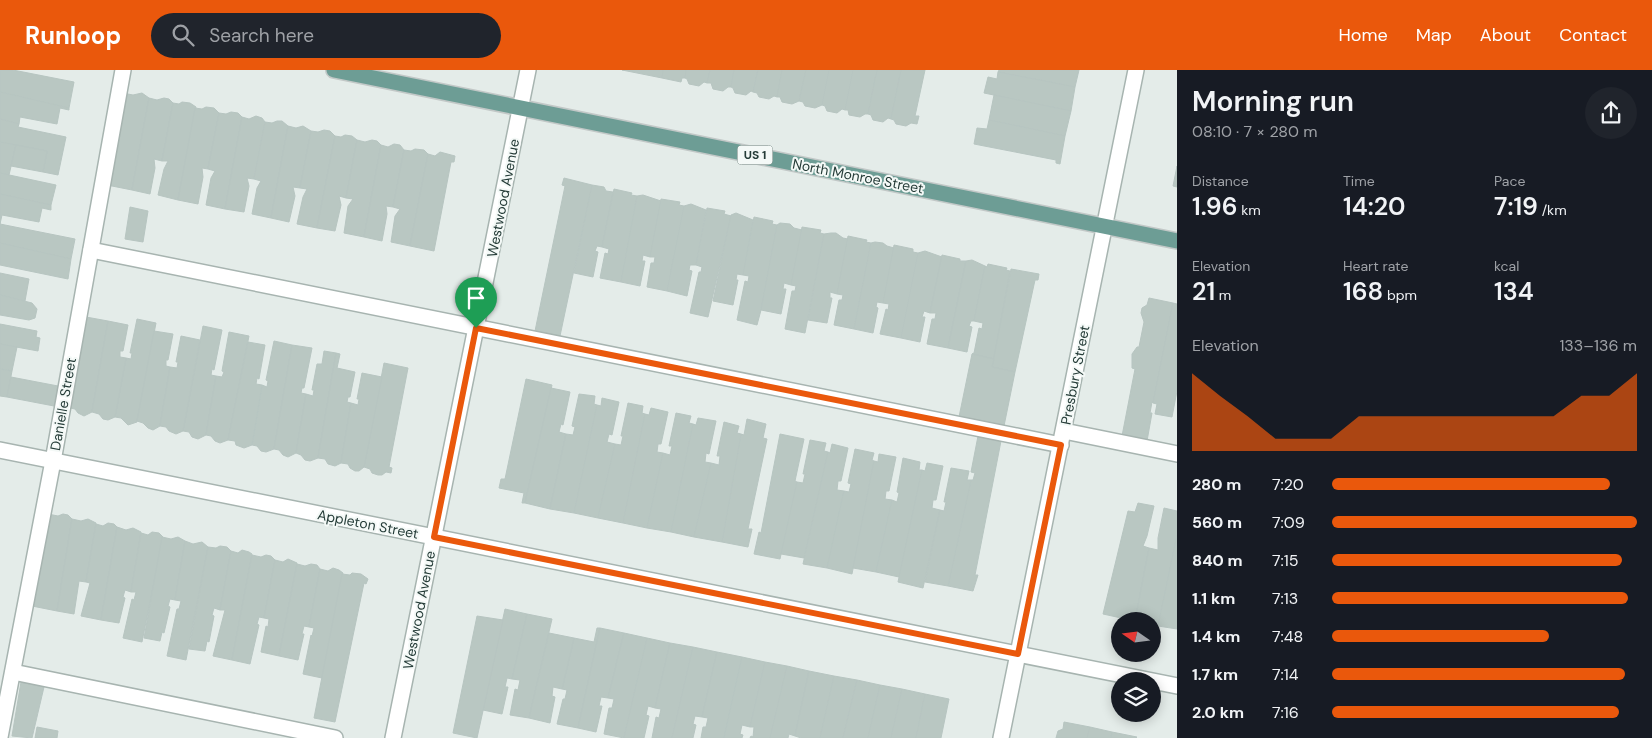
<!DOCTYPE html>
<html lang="en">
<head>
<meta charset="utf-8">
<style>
	:root { --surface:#171b24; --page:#20242c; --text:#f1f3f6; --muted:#9ea1a6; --accent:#ea580c }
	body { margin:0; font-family:"DM Sans",sans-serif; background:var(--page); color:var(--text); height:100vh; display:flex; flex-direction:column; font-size:19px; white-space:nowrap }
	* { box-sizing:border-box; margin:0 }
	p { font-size:16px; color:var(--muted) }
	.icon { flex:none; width:28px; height:28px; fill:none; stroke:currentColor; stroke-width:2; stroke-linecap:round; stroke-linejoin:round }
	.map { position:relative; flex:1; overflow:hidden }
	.sheet { display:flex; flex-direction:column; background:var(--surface); width:475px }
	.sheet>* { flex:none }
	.needle { width:32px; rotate:284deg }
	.tools { position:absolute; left:1111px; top:542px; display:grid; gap:10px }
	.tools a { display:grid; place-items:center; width:50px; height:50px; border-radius:50%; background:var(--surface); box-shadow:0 2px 12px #0003; font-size:25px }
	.pin { position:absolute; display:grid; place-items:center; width:42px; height:42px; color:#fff; margin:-51px -21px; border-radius:50% 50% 50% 0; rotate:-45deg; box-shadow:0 0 5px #0007 }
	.pin .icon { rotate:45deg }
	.round { display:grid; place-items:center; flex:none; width:52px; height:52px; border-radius:26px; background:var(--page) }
	.overview { display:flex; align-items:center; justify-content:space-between; height:85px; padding:0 15px }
	h1 { font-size:28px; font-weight:600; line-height:38px }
	.metrics { display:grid; grid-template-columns:repeat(3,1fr); gap:8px; height:85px; padding:5px 15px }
	.metrics div { display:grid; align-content:center }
	.metrics b { font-size:25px; font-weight:600 }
	.metrics small { font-size:14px; font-weight:400 }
	.metrics p { font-size:14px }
	.chart { height:140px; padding:10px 15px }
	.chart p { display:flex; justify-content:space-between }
	.chart svg { width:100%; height:90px; margin-top:5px; fill:var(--accent); opacity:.7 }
	ul { padding:0 15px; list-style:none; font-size:16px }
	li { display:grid; grid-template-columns:80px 60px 1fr; align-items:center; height:38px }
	li i { height:12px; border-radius:6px; background:var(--accent) }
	header { display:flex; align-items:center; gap:30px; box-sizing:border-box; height:70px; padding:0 25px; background:var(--accent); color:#fff }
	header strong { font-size:24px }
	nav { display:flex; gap:28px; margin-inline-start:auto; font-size:18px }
	.search { width:350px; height:45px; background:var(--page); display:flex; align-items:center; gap:12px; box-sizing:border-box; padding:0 18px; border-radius:28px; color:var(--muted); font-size:19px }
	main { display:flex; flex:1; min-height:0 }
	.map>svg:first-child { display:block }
</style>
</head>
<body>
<header>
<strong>Runloop</strong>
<div class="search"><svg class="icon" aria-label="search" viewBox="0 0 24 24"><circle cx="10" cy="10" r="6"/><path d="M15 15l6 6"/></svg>Search here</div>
<nav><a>Home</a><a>Map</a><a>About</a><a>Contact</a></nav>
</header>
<main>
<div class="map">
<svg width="1177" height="668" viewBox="0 0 1177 668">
	<rect width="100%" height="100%" fill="#e4ece9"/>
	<!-- building -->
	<g fill="#b9c7c2" stroke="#b7c5c1">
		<polygon points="0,0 13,0 74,12 69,38 0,22"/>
		<polygon points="622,0 663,0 662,8"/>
		<polygon points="663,0 686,0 685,8 682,8 681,12 662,8"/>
		<polygon points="686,0 710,0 707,13 704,12 699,16 689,14 687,9 685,8"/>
		<polygon points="710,0 734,0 731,17 728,17 723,21 713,19 711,13 707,13"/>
		<polygon points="734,0 758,0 753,22 751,21 746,25 735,23 733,18 731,17"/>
		<polygon points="758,0 782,0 777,27 774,26 769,29 759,27 757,23 753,22"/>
		<polygon points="782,0 806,0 799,31 792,34 782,32 780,27 777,27"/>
		<polygon points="806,0 829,0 822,35 815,38 805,36 803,32 799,31"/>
		<polygon points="829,0 853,0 845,40 842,39 837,43 827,41 825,36 822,35"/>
		<polygon points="853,0 877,0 868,44 865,44 860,47 849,45 848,40 845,40"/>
		<polygon points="877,0 901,0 891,49 888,48 883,52 873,50 871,45 868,44"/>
		<polygon points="901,0 925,0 915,46 919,46 917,54 911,53 906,56 896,54 894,50 891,49"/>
		<polygon points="999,0 1079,0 1075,17 998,2"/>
		<polygon points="998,2 1075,17 1071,41 984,23 988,7 997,9"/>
		<polygon points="0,22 69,38 69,40 60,38 57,54 20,47 19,54 0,49"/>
		<polygon points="123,23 133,25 142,23 149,28 132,120 107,115"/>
		<polygon points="994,25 1071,41 1065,66 989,50"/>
		<polygon points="149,28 157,30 164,28 169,29 173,33 162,91 154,89 155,98 150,124 132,120"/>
		<polygon points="182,32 190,33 196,37 178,130 158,125 164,99 168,91 162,91 173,33 179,34"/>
		<polygon points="206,37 214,38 219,43 208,99 202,98 203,107 198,134 178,130 195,38 202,39"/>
		<polygon points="231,42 238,43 242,47 225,139 206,135 211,108 215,101 208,99 219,43 226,44"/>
		<polygon points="256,46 262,48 265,52 254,109 247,108 249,116 244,142 225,139 242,47 249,49"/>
		<polygon points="0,49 19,54 18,57 66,67 58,105 43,102 47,81 0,72"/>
		<polygon points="989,50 1065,66 1060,94 1056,93 1056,90 974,74 977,58 987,59"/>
		<polygon points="277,51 282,51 288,56 271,148 252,144 257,118 261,111 254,109 265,52 272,53"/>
		<polygon points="288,56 296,58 303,56 311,61 300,118 293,117 295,126 289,152 271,148"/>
		<polygon points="324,60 330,61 335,66 317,158 297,154 303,127 307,119 300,118 311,61 318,62"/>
		<polygon points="345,65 352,66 357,70 346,128 339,126 341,135 335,161 317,158 335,66 341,67"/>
		<polygon points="357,70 365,72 372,70 377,71 381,75 364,167 344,163 348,136 353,129 346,128"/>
		<polygon points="0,72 16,75 9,105 0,103"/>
		<polygon points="394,74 400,75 404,80 393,137 386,136 387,144 382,171 364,167 381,75 388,77"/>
		<polygon points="16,75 47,81 43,102 11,96"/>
		<polygon points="415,79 424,80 428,84 410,176 391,172 395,146 400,139 393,137 404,80 411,81"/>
		<polygon points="440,82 455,86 454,92 451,92 434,181 410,176 428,84 435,86"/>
		<polygon points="1177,96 1177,117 1173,116"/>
		<polygon points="0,103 56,115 51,135 0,124"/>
		<polygon points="564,108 592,115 560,266 535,261 565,116 562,115"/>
		<polygon points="592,115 604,117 606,121 613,122 602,177 597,176 595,181 598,182 593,207 574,203"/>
		<polygon points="614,119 632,123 631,125 637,126 621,212 600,208 605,183 608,184 609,179 602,177"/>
		<polygon points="0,124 51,135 51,140 42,138 39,152 2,145 0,154"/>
		<polygon points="643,125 661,131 650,187 643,185 642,191 645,191 640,216 621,212 637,126"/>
		<polygon points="661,129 680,132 679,135 684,136 667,221 647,217 651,193 654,193 655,187 650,187"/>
		<polygon points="691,134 706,140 696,195 690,195 689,200 692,201 687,226 667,221 684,136"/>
		<polygon points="130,137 148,141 143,172 125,169"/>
		<polygon points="707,138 725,141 724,144 731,146 708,247 690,243 699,202 701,202 702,197 696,195"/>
		<polygon points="736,143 753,150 743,205 737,204 736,210 738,210 733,235 713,231 731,145"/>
		<polygon points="754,147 773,151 772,154 777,155 761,240 757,255 737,250 745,211 748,212 749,206 743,205"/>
		<polygon points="780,153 790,154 794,158 802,160 791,215 784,213 783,219 786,219 781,244 761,240 777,155"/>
		<polygon points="0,154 75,169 71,189 0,173"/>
		<polygon points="802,157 821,160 820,163 824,164 805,263 785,259 792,221 795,221 796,216 791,215"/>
		<polygon points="831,163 836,163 843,168 848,169 837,224 830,222 830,228 832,228 827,253 808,250 824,164"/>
		<polygon points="848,166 867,170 866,172 871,173 854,259 834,255 839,230 842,230 843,225 837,224"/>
		<polygon points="875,172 883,173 887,176 894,178 883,233 877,232 876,237 878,238 873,263 854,259 871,173"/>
		<polygon points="0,173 71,189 68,209 0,195"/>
		<polygon points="894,175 913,179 913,182 918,183 901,268 880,264 886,239 888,240 889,234 883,233"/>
		<polygon points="925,181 942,187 930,243 924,241 922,247 925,247 920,272 901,268 918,183"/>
		<polygon points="942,185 960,189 960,191 966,191 948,278 927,274 932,249 935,249 936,243 930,243"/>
		<polygon points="972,190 985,196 974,251 971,251 969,256 972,257 967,282 948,278 966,191"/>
		<polygon points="988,194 1007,198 1006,200 1010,201 994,289 972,284 974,283 979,258 982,259 983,253 974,251 985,196 987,197"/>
		<polygon points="1011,199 1039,204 1038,210 1035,210 1015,302 992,297"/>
		<polygon points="0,203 29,209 25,231 0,225"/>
		<polygon points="0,225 32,233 37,239 35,248 29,250 0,245"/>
		<polygon points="1149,228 1173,233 1153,333 1152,332 1150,343 1152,343 1147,371 1122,366 1135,299 1132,298 1132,284 1137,277 1139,277 1144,252 1141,243 1142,238 1147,235"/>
		<polygon points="1173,233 1177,234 1177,321 1172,347 1155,344 1157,334 1153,333"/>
		<polygon points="86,247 108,251 92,342 84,346 78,343 75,339 66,337"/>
		<polygon points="137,249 156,253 137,352 128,355 121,348 115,347 126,288 131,289 132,283 130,283"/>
		<polygon points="108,251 128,255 123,281 120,281 120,287 126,288 115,347 108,350 103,349 99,344 92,342"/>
		<polygon points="0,254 37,261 36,267 40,268 38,281 0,274"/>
		<polygon points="203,256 222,260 214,300 212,299 211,305 216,306 206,365 198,369 192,367 189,362 183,361"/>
		<polygon points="154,261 173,264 168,290 166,290 166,296 170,297 160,356 153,360 148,358 143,353 137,351"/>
		<polygon points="229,262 249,266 228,370 220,373 215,371 211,366 206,365 216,306 222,307 224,302 222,301"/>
		<polygon points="181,266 200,270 183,361 176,364 169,361 166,357 160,356 170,297 177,298 178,292 176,292"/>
		<polygon points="274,271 292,275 274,379 266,382 261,381 257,376 252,375 262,315 267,317 268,311 266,310"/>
		<polygon points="248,272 265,275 259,309 257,308 256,314 262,315 252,375 244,378 236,375 235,371 228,370"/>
		<polygon points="0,274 17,277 12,301 0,299"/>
		<polygon points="292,275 312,278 304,318 302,318 301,323 306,324 296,383 288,387 283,385 279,380 274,379"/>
		<polygon points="324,281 336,283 318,388 310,391 305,390 301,385 296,383 306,324 313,326 314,320 312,320 317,294 322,294"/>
		<polygon points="336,283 340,284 337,298 355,302 350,327 348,327 347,332 351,333 341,393 335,396 328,394 325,389 318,388"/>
		<polygon points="972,284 994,289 992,297 1015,302 1004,356 959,347"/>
		<polygon points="384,293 408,298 389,397 392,398 391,403 386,402 382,405 378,405 372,403 370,399 364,397"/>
		<polygon points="0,299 12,301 7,327 0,326"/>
		<polygon points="362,303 382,307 364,397 359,401 355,401 350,398 348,394 341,393 351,333 358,335 359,329 357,329"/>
		<polygon points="11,307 58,316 54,336 7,327"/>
		<polygon points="526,309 552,315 525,433 522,433 524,423 499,418 501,409 505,409"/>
		<polygon points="551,318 570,322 563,355 561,354 559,362 566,364 550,439 525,433"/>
		<polygon points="579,324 595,326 594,334 597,335 574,443 550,439 566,364 573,365 575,357 572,356"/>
		<polygon points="602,328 619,332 612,365 609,364 607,372 615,374 598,448 574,443 597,335 601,336"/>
		<polygon points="628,333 643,336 642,343 645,344 623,453 598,448 615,374 621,375 623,366 621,366"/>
		<polygon points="651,338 668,342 661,374 658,374 657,382 663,383 647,458 623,453 645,344 649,345"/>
		<polygon points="676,343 691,346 689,353 693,354 671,462 647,458 663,383 670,385 672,376 669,376"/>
		<polygon points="698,348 716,351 709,384 706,383 705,392 711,393 694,467 671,462 693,354 696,355"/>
		<polygon points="747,349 766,354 763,368 767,369 748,459 752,459 748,477 722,472 741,364 744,365"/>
		<polygon points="724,352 739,356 737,363 741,364 722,472 694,467 711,393 719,395 720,386 717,386"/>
		<polygon points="780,364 804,369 795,411 797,412 780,489 754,484 759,462 761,463"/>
		<polygon points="978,366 1001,371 975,505 978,505 973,521 948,516 971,410 973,410 975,403 971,402"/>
		<polygon points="810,370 826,373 824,381 828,382 804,488 781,484 797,412 803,413 805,404 803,404"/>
		<polygon points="832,374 848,378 841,411 838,411 837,420 844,421 827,498 803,494 828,382 830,383"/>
		<polygon points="855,379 874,383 872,390 874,391 852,504 827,498 844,421 849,422 851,414 848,413"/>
		<polygon points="879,384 896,387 889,421 886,421 885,429 892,430 876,502 853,498 874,391 878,392"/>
		<polygon points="903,388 920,392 919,400 922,400 899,507 876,502 892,430 897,432 899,423 897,422"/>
		<polygon points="927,393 943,396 936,430 933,430 932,438 940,440 923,518 898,512 922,400 925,401"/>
		<polygon points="951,398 969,401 967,410 971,410 948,516 925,512 940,440 944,441 946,432 944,432"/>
		<polygon points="1138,433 1154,436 1147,466 1143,476 1149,478 1135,551 1103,544 1128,441 1135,442"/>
		<polygon points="1164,438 1177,441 1177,465 1158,556 1152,555 1152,551 1135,551 1149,478 1158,480 1158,468"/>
		<polygon points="48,444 58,446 63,444 68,445 72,449 57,541 32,536 50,451 47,450"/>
		<polygon points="72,449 81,451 88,449 96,453 86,512 79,511 74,544 57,541"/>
		<polygon points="108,453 114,454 117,457 101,550 81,546 90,513 86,512 96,454 103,456"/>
		<polygon points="117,457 126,460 133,458 141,462 131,522 125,520 123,527 125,528 119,553 101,550"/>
		<polygon points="152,462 159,463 163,467 142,572 123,568 132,529 134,530 136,522 131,522 141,463 148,465"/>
		<polygon points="1177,465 1177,559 1158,556"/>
		<polygon points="162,467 171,469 178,467 185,471 175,530 170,529 168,536 170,537 164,563 162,562 160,571 144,568"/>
		<polygon points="185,471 193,474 202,472 208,477 186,590 167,586 177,539 179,539 181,531 175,530"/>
		<polygon points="220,476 227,477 231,481 220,540 214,538 212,545 214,546 209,572 207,571 205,581 189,579 208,477 216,478"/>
		<polygon points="242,480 249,482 252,484 232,590 213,586 225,540 220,540 231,481 238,483"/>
		<polygon points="252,485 261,487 266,485 271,486 275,490 264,548 259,547 257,554 259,555 250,594 232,590"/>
		<polygon points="288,489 297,493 279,586 261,582 266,556 268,557 269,549 264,548 275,490 283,492"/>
		<polygon points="297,494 305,496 311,494 317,495 320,499 309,557 304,556 302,564 304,564 298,590 279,586"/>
		<polygon points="333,498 339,500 343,503 322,608 303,604 311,565 312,566 314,558 309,557 320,499 328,501"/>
		<polygon points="352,503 361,504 368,509 366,514 364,513 335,652 314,648 342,504 350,505"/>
		<polygon points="505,539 527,544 512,609 507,608 505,617 508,617 502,644 483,640"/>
		<polygon points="527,544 552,549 529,648 510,645 515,619 518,620 520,610 512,609"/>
		<polygon points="477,546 503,550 477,668 453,663"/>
		<polygon points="597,558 600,558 578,658 557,654 563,629 565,629 567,620 562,619 574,568 594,572"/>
		<polygon points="600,558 624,563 608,628 601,627 599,636 602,636 596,662 578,658"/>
		<polygon points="549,563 574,568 562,619 553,617 552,626 555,627 550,653 529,648"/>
		<polygon points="624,563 647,568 624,668 604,664 609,638 612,638 614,629 608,628"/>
		<polygon points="647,568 670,573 655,638 648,636 646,645 649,646 644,668 624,668"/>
		<polygon points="670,573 693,577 672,668 652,668 656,647 659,648 661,639 655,638"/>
		<polygon points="693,577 717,582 702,647 695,646 693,654 696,655 693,668 672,668"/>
		<polygon points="717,582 742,587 724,668 701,668 703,657 706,657 708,648 702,647"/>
		<polygon points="742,587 765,592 750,657 742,655 740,664 743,665 742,668 724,668"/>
		<polygon points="765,592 787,596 770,668 750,668 751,666 753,667 754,657 750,657"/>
		<polygon points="787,596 809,601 795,666 789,664 788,668 770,668"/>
		<polygon points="809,601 834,606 820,668 801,668 795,666"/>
		<polygon points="834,606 857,610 843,668 820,668"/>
		<polygon points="857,610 880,615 868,668 843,668"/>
		<polygon points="21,612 44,617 32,668 12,666"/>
		<polygon points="880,615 902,619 891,668 868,668"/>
		<polygon points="902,619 925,624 916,668 891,668"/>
		<polygon points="925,624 949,629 941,668 916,668"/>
		<polygon points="1064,652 1090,657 1087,668 1056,668 1058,661 1063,659"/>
		<polygon points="37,657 58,661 57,668 35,668"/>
		<polygon points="1090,657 1112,662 1111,668 1087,668"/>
		<polygon points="1112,662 1137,667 1136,668 1111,668"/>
	</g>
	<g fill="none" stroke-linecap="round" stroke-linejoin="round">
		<defs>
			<g id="service">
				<polyline points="91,180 1061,375"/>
				<polyline points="1064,361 1177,384"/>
				<polyline points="13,602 335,668"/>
				<polyline points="0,667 53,391 123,0"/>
			</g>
			<g id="minor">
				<polyline points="0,380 1177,616"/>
				<polyline points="393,668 528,0"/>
				<polyline points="1001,668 1136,0"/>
			</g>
			<polyline id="primary" points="334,0 1177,171"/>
		</defs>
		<!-- service casing -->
		<use href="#service" stroke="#a7b4b0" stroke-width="18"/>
		<!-- minor casing -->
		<use href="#minor" stroke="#a7b4b0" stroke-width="18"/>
		<!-- primary casing -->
		<use href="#primary" stroke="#c2c8c7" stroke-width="18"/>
		<!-- service -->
		<use href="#service" stroke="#fff" stroke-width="15"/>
		<!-- minor -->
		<use href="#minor" stroke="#fff" stroke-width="15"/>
		<!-- primary -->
		<use href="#primary" stroke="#6d9d95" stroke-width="15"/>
	</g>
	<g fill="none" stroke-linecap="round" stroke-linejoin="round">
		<defs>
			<polygon id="route" points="476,258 1061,375 1018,584 434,467"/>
		</defs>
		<!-- route casing -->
		<use href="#route" stroke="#fff" stroke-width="10"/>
		<!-- route -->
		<use href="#route" stroke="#ea580c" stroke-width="6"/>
	</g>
	<g text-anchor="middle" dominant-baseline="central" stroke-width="4" stroke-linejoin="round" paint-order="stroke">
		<!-- shield labels -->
		<rect fill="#f4f9f7" stroke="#637571" stroke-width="1" x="737.5" y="75.5" width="35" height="19" rx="4"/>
		<g font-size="12" font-weight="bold" fill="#253c38">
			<text x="755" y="85">US 1</text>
		</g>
		<!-- street labels -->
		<g font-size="14" fill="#253c38" stroke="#f4f9f7">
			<text transform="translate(858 106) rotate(11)">North Monroe Street</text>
			<text transform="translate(503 128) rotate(-79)">Westwood Avenue</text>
			<text transform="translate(1075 305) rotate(-79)">Presbury Street</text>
			<text transform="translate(63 334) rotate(-80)">Danielle Street</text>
			<text transform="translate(368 454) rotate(11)">Appleton Street</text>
			<text transform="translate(419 540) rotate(-79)">Westwood Avenue</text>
		</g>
	</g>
</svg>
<div class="tools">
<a><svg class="needle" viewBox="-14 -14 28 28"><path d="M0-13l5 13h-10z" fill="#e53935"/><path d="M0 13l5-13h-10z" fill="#9ea1a6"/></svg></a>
<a><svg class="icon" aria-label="layers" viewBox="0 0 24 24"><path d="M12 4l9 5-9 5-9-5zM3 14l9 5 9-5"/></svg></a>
</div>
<div class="pin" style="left:476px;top:258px;background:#1e9e55"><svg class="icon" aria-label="arrive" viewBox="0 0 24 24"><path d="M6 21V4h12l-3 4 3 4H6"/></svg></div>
</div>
<section class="sheet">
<div class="overview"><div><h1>Morning run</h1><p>08:10 · 7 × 280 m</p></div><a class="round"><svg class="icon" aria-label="share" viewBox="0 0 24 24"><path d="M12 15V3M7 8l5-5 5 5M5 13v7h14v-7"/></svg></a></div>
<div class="metrics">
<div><p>Distance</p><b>1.96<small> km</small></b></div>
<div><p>Time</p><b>14:20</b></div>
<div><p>Pace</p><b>7:19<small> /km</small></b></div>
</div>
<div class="metrics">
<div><p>Elevation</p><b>21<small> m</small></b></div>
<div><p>Heart rate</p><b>168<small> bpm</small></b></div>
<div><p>kcal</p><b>134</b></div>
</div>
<div class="chart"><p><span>Elevation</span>133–136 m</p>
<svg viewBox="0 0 160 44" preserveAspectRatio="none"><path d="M0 44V6L10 17L20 27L30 38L40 38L50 38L60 27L70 27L80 27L90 27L100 27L110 27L120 27L130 27L140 17L150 17L160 6V44z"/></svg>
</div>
<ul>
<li><b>280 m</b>7:20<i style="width:91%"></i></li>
<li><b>560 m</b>7:09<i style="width:100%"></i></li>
<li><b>840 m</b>7:15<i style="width:95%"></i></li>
<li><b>1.1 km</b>7:13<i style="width:97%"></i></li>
<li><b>1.4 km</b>7:48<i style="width:71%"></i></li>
<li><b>1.7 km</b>7:14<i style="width:96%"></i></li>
<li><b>2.0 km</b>7:16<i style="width:94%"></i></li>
</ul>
</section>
</main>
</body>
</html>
